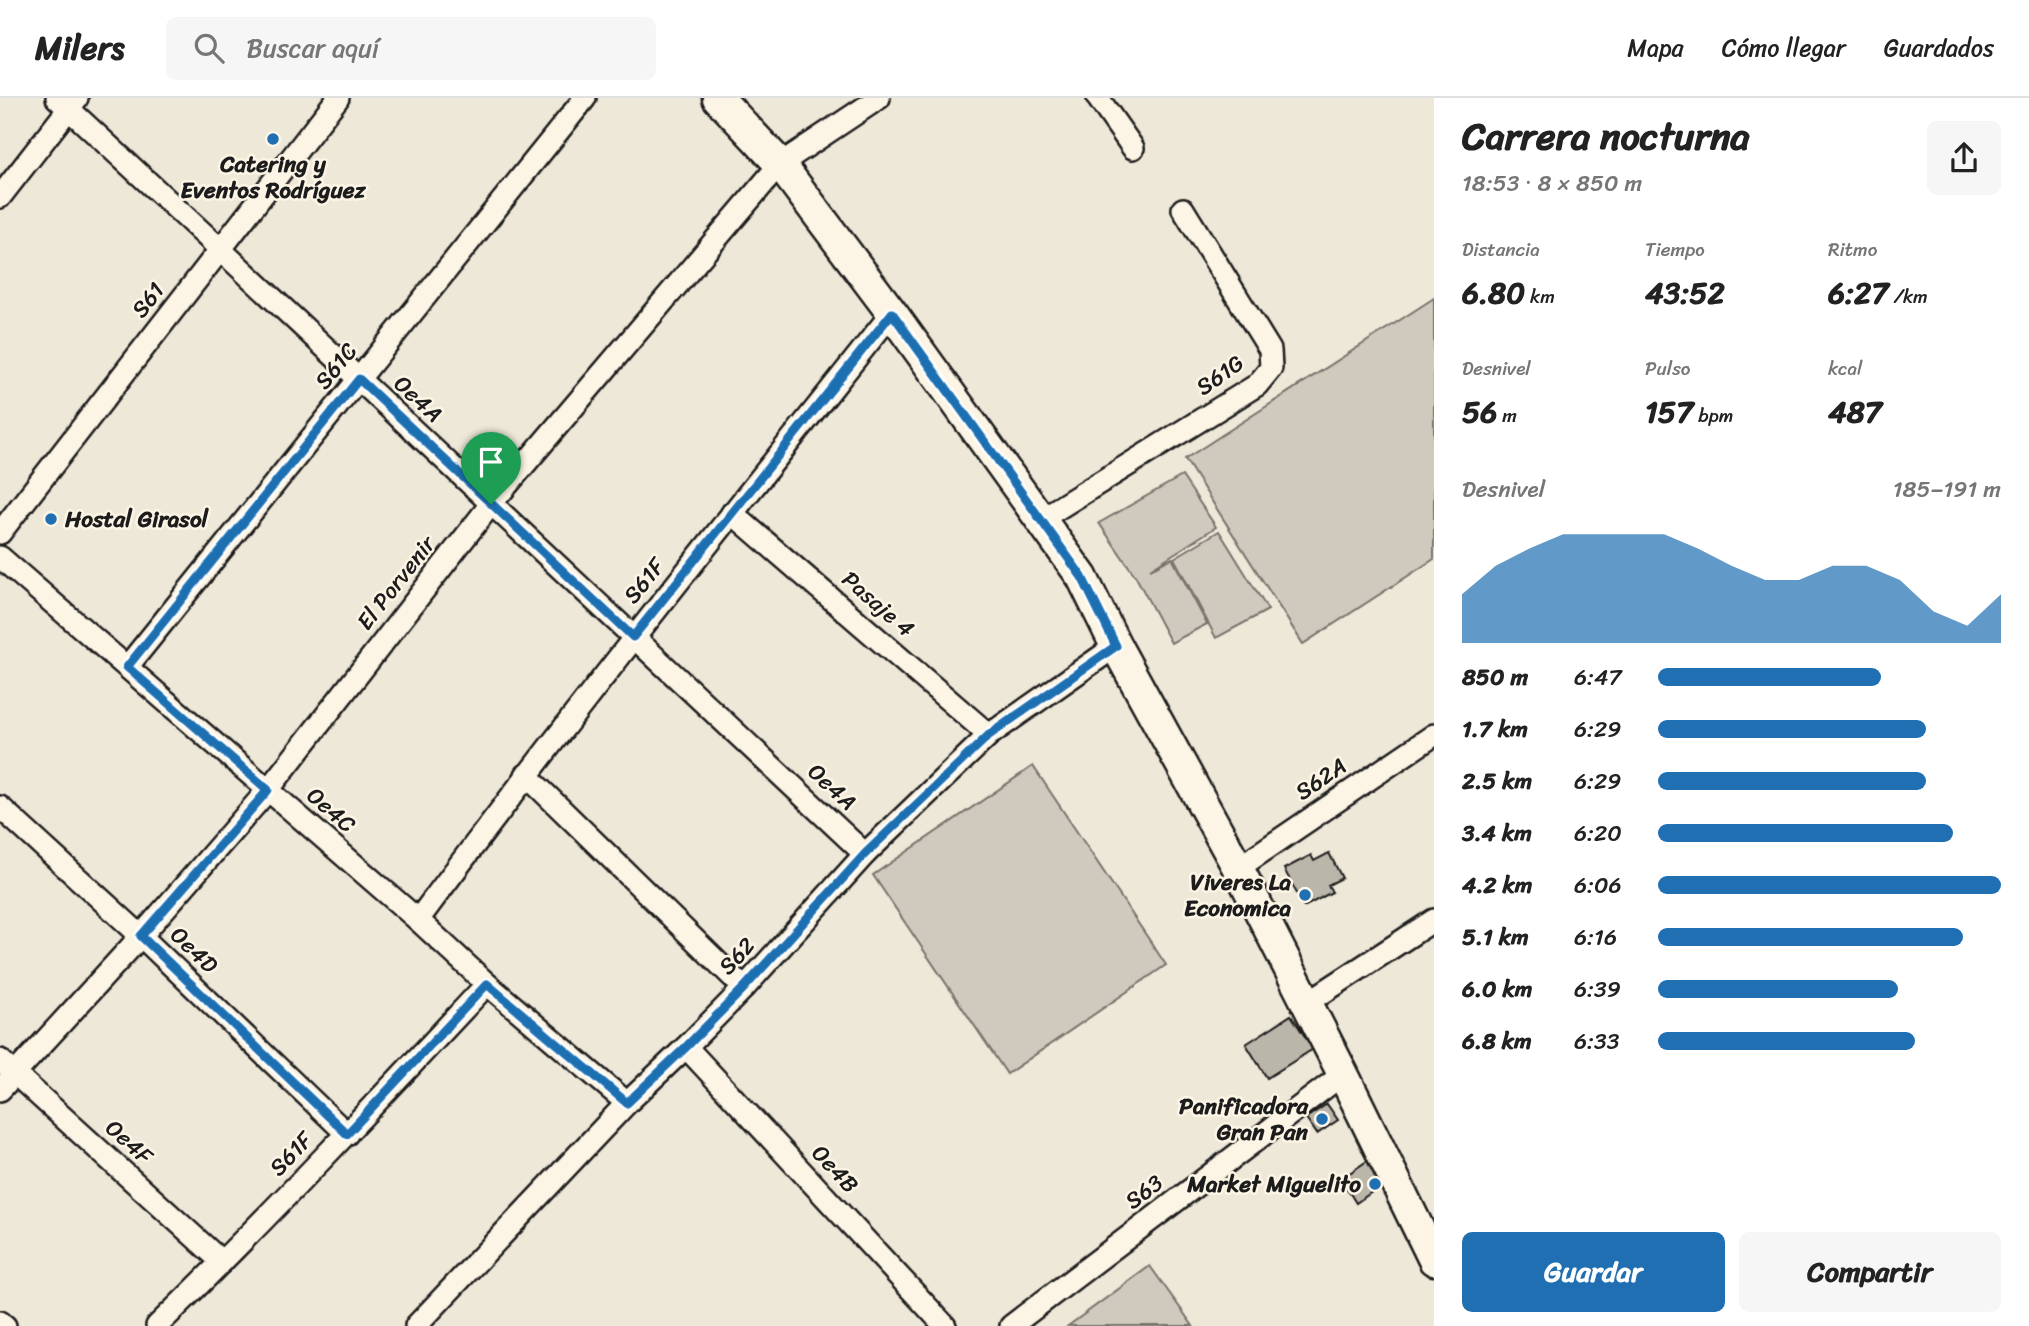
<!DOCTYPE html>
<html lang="es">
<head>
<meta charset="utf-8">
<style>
	:root { --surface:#fff; --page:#f6f6f6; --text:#222; --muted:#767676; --line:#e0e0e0; --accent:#1f6fb2 }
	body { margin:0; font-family:Sriracha,sans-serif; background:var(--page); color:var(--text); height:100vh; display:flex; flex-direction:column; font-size:26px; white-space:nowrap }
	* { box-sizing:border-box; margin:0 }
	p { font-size:23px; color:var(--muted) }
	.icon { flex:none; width:38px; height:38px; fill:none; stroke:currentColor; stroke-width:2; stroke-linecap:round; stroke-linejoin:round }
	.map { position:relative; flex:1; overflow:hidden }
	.side { display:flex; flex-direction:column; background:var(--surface); width:595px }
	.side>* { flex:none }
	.pin { position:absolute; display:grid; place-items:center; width:60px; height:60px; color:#fff; margin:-72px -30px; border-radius:50% 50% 50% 0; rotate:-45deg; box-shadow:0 0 7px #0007 }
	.pin .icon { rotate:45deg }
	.round { display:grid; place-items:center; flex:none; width:74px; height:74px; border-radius:10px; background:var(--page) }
	.overview { display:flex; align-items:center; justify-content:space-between; height:119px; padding:0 28px }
	h1 { font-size:38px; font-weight:700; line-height:52px }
	.figures { display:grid; grid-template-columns:repeat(3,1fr); gap:10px; height:119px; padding:7px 28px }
	.figures div { display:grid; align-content:center }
	.figures b { font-size:30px; font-weight:700 }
	.figures small { font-size:19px; font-weight:400 }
	.figures p { font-size:19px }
	.chart { height:196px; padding:14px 28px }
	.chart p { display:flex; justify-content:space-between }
	.chart svg { width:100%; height:126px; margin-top:7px; fill:var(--accent); opacity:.7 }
	.action { display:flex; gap:14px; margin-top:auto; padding:14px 28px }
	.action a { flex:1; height:80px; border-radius:10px; background:var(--accent); color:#fff; font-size:28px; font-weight:700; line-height:80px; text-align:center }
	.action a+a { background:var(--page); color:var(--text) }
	ul { padding:0 28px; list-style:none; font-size:23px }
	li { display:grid; grid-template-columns:112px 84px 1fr; align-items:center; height:52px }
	li i { height:18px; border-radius:9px; background:var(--accent) }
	header { display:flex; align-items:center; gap:42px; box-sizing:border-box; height:98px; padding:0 35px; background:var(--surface); border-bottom:2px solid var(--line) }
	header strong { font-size:33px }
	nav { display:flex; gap:38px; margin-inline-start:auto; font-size:24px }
	.search { width:490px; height:63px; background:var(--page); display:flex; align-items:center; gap:18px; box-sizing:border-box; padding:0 24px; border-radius:10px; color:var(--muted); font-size:26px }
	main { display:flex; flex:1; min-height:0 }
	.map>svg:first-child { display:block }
</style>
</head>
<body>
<header>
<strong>Milers</strong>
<div class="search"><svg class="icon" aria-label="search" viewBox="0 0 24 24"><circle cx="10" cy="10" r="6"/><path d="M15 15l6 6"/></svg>Buscar aquí</div>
<nav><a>Mapa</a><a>Cómo llegar</a><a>Guardados</a></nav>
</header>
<main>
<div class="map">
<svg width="1434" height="1228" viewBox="0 0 1434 1228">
	<rect width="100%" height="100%" fill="#eee8d9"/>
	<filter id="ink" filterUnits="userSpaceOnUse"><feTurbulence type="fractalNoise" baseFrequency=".0143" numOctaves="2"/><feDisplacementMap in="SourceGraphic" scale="14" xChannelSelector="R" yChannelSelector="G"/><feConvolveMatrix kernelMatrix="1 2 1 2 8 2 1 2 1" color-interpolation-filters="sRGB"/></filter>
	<g filter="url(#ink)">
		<!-- green -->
		<g fill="#cfcabd" stroke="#76736c" stroke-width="2">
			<polygon points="1434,200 1434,461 1303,546 1185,361"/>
			<polygon points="1182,378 1216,429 1150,471 1172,460 1207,526 1171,545 1136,479 1099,425"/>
			<polygon points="1219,433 1268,512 1216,540 1174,460"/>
			<polygon points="1033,668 1166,867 1007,976 873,777"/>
			<polygon points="1150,1168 1193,1228 1068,1228"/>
		</g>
		<!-- building -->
		<g fill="#bab6aa" stroke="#1c1c1c" stroke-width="2">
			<polygon points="1329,755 1342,780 1328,787 1332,794 1304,809 1284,771 1311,757 1314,763"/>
			<polygon points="1291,917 1313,951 1267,980 1246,946"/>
			<polygon points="1327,1006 1338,1022 1317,1036 1306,1020"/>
			<polygon points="1367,1063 1382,1087 1356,1105 1341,1081"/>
		</g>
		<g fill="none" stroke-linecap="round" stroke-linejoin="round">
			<defs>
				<g id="street">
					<polyline points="57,0 220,151 865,756"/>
					<polyline points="1098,0 1133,50"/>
					<polyline points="0,99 77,0"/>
					<polyline points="732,415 989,637"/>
					<polyline points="1041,421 1257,287 1271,270 1270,252 1183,111"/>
					<polyline points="0,435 338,0"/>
					<polyline points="0,459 418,822 487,886 627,1005"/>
					<polyline points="127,569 585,0"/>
					<polyline points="526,677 744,890"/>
					<polyline points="0,709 141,838 347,1036"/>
					<polyline points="1238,770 1434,637"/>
					<path d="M418 822C571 616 732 416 892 215"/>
					<polyline points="1307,905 1434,822"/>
					<polyline points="686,949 945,1228"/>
					<polyline points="0,962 222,1164"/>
					<polyline points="0,992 141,838 268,692 491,406 780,66 879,0"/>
					<polyline points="0,1224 5,1228"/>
					<path d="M157 1228C271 1117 379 1002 487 886"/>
					<polyline points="416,1228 627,1005 686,949 744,890 865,756 989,637 1116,548"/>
					<polyline points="1011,1228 1343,976"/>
				</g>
				<polyline id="secondary" points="718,0 780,66 892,215 1082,479 1116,548 1238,770 1343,976 1434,1162"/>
			</defs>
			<!-- street casing -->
			<use href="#street" stroke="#1c1c1c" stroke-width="26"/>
			<!-- secondary casing -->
			<use href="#secondary" stroke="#1c1c1c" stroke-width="35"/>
			<!-- street -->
			<use href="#street" stroke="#fcf5e5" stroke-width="21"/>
			<!-- secondary -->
			<use href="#secondary" stroke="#fcf5e5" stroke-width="30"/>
		</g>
	</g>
	<g fill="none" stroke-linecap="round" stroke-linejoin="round" filter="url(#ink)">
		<defs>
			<polygon id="route" points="892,215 1082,479 1116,548 989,637 865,756 744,890 686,949 627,1005 487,886 347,1036 141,838 268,692 127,569 359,281 633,539"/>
		</defs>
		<!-- route casing -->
		<use href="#route" stroke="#fff" stroke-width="14"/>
		<!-- route -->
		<use href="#route" stroke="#1f6fb2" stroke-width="9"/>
	</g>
	<!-- markers -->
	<g fill="#1f6fb2" stroke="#fcf5e5" stroke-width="2.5">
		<circle cx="273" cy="41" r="7"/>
		<circle cx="51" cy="421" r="7"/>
		<circle cx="1305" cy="797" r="7"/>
		<circle cx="1322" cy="1021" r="7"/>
		<circle cx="1375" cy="1086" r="7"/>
	</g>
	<g text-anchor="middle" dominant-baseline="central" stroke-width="5" stroke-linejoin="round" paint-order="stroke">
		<!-- poi labels -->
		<g font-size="23" font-weight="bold" fill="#1c1c1c" stroke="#fcf5e5" text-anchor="end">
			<text x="273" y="66" text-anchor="middle">Catering y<tspan x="273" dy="26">Eventos Rodríguez</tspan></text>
			<text x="65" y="421" text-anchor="start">Hostal Girasol</text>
			<text x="1291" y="784">Viveres La<tspan x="1291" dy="26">Economica</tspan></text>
			<text x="1308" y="1008">Panificadora<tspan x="1308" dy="26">Gran Pan</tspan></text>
			<text x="1361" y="1086">Market Miguelito</text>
		</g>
		<!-- street labels -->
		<g font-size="23" fill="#1c1c1c" stroke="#fcf5e5">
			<text transform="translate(148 202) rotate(-52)">S61</text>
			<text transform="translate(336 268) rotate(-51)">S61C</text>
			<text transform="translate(1220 277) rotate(-35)">S61G</text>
			<text transform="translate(418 301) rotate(43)">Oe4A</text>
			<text transform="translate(644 483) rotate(-51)">S61F</text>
			<text transform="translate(396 485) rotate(-52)">El Porvenir</text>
			<text transform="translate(878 506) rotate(41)">Pasaje 4</text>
			<text transform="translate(1321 681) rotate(-34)">S62A</text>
			<text transform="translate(832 689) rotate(43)">Oe4A</text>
			<text transform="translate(331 712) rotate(41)">Oe4C</text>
			<text transform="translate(194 852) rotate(44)">Oe4D</text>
			<text transform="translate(737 858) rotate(-47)">S62</text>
			<text transform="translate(129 1044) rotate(42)">Oe4F</text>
			<text transform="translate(291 1056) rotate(-46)">S61F</text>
			<text transform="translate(835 1071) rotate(47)">Oe4B</text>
			<text transform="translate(1144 1094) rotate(-37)">S63</text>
		</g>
	</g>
</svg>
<div class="pin" style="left:491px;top:406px;background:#1e9e55"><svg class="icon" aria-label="arrive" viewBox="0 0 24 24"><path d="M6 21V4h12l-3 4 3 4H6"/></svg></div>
</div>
<section class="side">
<div class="overview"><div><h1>Carrera nocturna</h1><p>18:53 · 8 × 850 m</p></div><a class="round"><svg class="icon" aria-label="share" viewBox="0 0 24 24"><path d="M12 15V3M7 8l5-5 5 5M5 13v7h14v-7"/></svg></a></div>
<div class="figures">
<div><p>Distancia</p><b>6.80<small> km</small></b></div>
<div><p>Tiempo</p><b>43:52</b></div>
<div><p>Ritmo</p><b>6:27<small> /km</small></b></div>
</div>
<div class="figures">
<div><p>Desnivel</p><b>56<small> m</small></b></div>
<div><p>Pulso</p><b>157<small> bpm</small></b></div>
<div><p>kcal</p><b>487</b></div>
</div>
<div class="chart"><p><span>Desnivel</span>185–191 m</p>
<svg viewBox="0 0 160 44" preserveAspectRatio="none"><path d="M0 44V27L10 17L20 11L30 6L40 6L50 6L60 6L70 11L80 17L90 22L100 22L110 17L120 17L130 22L140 33L150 38L160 27V44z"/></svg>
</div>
<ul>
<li><b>850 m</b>6:47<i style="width:65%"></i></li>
<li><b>1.7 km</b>6:29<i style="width:78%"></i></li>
<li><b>2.5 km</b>6:29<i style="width:78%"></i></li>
<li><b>3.4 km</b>6:20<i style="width:86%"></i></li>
<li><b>4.2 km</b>6:06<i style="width:100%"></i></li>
<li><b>5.1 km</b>6:16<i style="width:89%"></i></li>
<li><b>6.0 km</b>6:39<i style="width:70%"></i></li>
<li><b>6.8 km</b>6:33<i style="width:75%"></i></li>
</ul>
<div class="action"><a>Guardar</a><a>Compartir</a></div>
</section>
</main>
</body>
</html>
